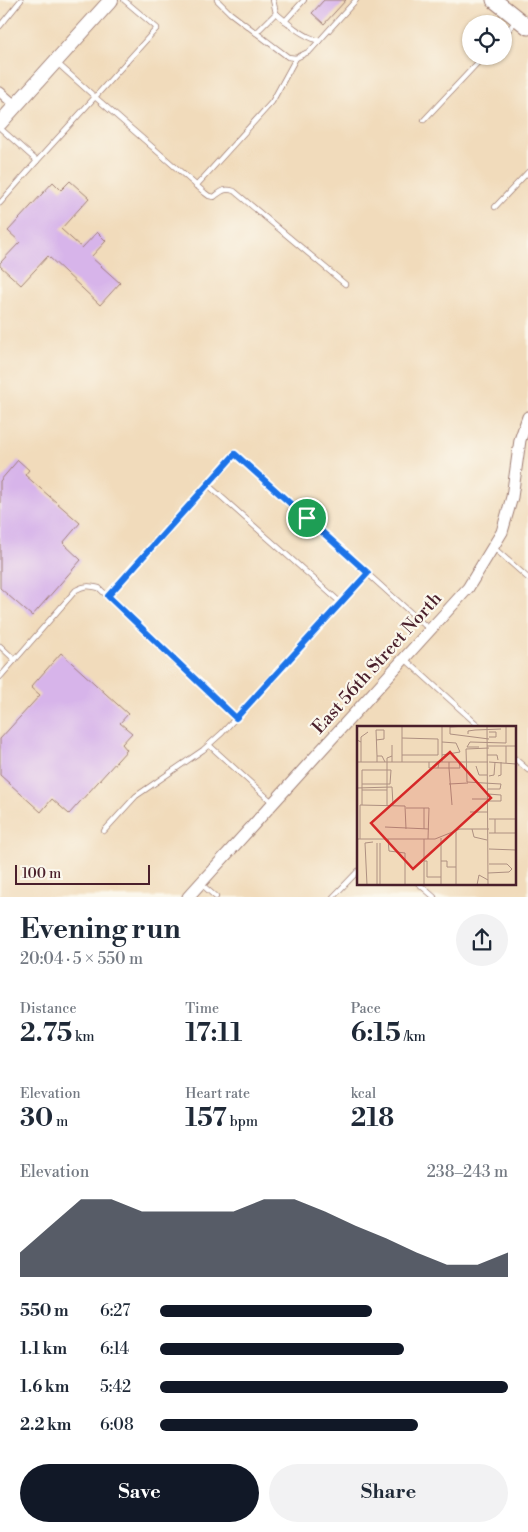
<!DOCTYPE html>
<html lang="en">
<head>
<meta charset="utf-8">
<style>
	:root { --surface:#fff; --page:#f2f2f3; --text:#1f2937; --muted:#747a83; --accent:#111827 }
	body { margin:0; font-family:"Libre Bodoni",serif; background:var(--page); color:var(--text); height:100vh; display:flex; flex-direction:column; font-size:19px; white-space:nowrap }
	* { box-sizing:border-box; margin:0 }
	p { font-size:16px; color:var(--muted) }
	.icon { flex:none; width:28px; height:28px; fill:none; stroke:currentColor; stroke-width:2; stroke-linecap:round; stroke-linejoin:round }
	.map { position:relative; height:897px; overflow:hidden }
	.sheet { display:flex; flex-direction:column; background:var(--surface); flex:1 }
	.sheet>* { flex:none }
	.buttons { position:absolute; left:462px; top:15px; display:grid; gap:10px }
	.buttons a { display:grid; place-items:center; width:50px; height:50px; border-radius:50%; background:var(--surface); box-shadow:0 1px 4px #0004; font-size:25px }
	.scale { position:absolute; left:15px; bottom:12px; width:135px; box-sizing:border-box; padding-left:5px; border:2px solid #4a1f2b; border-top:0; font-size:14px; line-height:18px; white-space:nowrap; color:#4a1f2b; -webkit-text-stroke:4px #fbf7ec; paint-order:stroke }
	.pin { position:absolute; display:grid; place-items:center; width:42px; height:42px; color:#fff; margin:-21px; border:2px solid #fff; border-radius:50%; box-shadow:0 1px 5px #0007 }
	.round { display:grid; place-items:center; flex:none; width:52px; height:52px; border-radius:26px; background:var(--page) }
	.overview { display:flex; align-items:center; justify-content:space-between; height:85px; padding:0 20px }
	h1 { font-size:28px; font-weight:700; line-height:38px }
	.stats { display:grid; grid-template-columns:repeat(3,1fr); gap:8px; height:85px; padding:5px 20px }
	.stats div { display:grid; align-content:center }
	.stats b { font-size:25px; font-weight:700 }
	.stats small { font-size:14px; font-weight:400 }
	.stats p { font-size:14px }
	.chart { height:140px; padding:10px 20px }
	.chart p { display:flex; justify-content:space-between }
	.chart svg { width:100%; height:90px; margin-top:5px; fill:var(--accent); opacity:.7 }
	.button { display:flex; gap:10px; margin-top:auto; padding:10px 20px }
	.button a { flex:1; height:58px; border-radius:30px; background:var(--accent); color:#fff; font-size:20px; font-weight:700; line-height:58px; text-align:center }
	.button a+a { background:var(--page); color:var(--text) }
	ul { padding:0 20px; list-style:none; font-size:16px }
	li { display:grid; grid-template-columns:80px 60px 1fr; align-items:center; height:38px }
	li i { height:12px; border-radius:6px; background:var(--accent) }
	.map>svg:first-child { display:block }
</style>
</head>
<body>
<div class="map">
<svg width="528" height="897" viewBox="0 0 528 897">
	<rect width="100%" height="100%" fill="#fbf7ec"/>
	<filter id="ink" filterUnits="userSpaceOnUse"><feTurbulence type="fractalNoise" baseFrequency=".02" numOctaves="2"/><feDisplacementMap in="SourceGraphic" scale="10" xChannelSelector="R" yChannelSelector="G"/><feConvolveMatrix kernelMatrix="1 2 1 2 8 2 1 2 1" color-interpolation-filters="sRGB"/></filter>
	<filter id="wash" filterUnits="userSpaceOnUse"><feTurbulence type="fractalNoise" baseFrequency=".0096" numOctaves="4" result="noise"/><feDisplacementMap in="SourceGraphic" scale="20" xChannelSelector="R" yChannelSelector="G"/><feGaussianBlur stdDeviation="1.12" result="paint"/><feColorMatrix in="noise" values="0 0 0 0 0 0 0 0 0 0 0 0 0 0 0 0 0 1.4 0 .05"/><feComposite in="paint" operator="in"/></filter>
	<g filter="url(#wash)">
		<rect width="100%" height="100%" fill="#f1dbbb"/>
		<g id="blocks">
			<!-- building -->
			<g fill="#d7b4ea">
				<polygon points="324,0 346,0 324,24 312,13"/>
				<polygon points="70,181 89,198 61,229 82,248 97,232 106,241 91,257 120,283 100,305 48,256 21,285 0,266 0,263 20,242 8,231 53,182 61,190"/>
				<polygon points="18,460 29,470 25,475 80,523 63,543 81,560 32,616 0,588 0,481"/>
				<polygon points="61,653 128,714 120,723 132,733 122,744 127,750 69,814 52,799 41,812 0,775 0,739 40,695 31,687"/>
			</g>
		</g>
	</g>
	<g filter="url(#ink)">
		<use href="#blocks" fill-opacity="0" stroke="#9e7d73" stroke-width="1"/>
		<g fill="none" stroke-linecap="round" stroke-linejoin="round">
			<defs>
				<g id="service">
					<path d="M124 0 157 28 95 97 205 193 209 196 214 197C222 191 224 188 234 191L345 284"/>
					<polyline points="217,0 230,13 288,57 296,58 310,51 356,0"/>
					<path d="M276 13C290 25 301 35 319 41"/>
					<polyline points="285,21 304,0"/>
					<polyline points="0,26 21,0"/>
					<polyline points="256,33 276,13 273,0"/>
					<polyline points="504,35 516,21"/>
					<polyline points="424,120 484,56"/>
					<polyline points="0,128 37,161 0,203"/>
					<polyline points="37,161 95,97 56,62"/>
					<polyline points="196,186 272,102 296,58"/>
					<polyline points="495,207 528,172"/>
					<polyline points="208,485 341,603"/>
					<polyline points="494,548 528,578"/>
					<polyline points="108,596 235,454 430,630"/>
					<polyline points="0,646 15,660"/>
					<polyline points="405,659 480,727"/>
					<path d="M0 677 76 590C85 585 90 586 99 588L236 718"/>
					<polyline points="209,745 272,802"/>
					<polyline points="514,758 528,770"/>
					<polyline points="104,831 136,796 203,750 222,733 368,573"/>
					<polyline points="200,883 216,897"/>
					<polyline points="418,883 434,897"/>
					<polyline points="333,897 358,871"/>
				</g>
				<polyline id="minor" points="0,92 16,106"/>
				<polyline id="tertiary" points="188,897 468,588 502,532 512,497 520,440 528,417"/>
				<polyline id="secondary" points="0,123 111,0"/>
				<polyline id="primary" points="494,0 528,27"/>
			</defs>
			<!-- service casing -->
			<use href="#service" stroke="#9e7d73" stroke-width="6"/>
			<!-- minor casing -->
			<use href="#minor" stroke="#9e7d73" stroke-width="11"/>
			<!-- tertiary casing -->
			<use href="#tertiary" stroke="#9e7d73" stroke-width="13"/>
			<!-- secondary casing -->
			<use href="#secondary" stroke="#9e7d73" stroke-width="16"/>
			<!-- primary casing -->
			<use href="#primary" stroke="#9e7d73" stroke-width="17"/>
			<!-- service -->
			<use href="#service" stroke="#fff" stroke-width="4.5"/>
			<!-- minor -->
			<use href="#minor" stroke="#fff" stroke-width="9"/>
			<!-- tertiary -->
			<use href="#tertiary" stroke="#fff" stroke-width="11"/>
			<!-- secondary -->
			<use href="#secondary" stroke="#fff" stroke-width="14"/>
			<!-- primary -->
			<use href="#primary" stroke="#fff" stroke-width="15"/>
		</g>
	</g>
	<g fill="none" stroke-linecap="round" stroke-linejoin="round" filter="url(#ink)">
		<defs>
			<polygon id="route" points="235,454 368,573 236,718 108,596"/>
		</defs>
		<!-- route casing -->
		<use href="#route" stroke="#fff" stroke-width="10"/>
		<!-- route -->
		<use href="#route" stroke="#1a73e8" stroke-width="6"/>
	</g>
	<g text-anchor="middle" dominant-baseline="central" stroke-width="4.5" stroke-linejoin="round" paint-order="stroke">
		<!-- street labels -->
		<g font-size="18" fill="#4a1f2b" stroke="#fbf7ec">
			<text transform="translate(377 663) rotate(-48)">East 56th Street North</text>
		</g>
	</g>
	<!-- overview -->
	<g transform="translate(357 726)">
		<rect width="159" height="159" fill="#f1dbbb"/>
		<path fill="none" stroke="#ae9081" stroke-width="1" d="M0 0V14L4 16M109 0 93 1V8L132 13M130 0 131 159M19 4 20 30M111 8V5L118 4 144 3M132 11H139V6H132M45 12 81 13V29H45M19 14 27 13V4H19M113 16 149 17V0M113 16 110 21H122M35 19V36M130 20H159M85 29 103 26 99 17 85 16M130 29H140L141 34M0 36H131M4 36V11L11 6M20 36V30H25L28 36M45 36V0M72 36V42H81L82 36M85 36V0M132 36 159 38M149 37V20M119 40 122 49H130M81 42H92V36M132 50 137 49 138 36M141 50 144 49V36M92 58 111 57M0 62 35 61 36 79M131 63H143L144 58 110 56 109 23 132 22M5 64H30M131 68 144 69V75H132M115 73H131M5 79V44H34L33 58H5M30 79V32L35 30M95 79 92 42H103L102 36M49 82H72L71 113M67 82V103M113 86H131M138 93H159M28 101 72 103M115 103 117 111 130 114M132 107H138V93H132M138 107H159M84 112V159M0 113H78L103 103H132M3 113V79L48 80 49 103M31 113 32 125 48 127V159M67 113V159M20 117V159M132 123 159 124M67 135H70V151H84M84 135H90V141H99M131 147 152 146 155 143 150 138H132M10 159 8 117 16 116M23 159V117M99 159V104M120 159 122 149 131 154"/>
		<path fill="#d62828" fill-opacity="0.15" stroke="#d62828" stroke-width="2.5" d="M93 26 134 72 56 143 14 97Z"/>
		<rect width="159" height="159" fill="none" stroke="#4a1f2b" stroke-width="2.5"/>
	</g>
</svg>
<div class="buttons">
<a><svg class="icon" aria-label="locate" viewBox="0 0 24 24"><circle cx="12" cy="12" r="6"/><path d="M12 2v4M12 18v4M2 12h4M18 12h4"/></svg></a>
</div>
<div class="scale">100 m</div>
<div class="pin" style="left:307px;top:518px;background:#1e9e55"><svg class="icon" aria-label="arrive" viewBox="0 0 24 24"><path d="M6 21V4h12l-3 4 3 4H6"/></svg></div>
</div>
<section class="sheet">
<div class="overview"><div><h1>Evening run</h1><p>20:04 · 5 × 550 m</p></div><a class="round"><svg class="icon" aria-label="share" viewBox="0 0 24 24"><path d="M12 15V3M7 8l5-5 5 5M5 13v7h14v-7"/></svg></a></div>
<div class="stats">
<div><p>Distance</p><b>2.75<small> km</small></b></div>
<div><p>Time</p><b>17:11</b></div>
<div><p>Pace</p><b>6:15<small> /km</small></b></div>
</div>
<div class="stats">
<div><p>Elevation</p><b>30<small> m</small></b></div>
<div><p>Heart rate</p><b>157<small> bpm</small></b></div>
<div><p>kcal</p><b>218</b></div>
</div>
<div class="chart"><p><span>Elevation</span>238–243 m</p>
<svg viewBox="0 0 160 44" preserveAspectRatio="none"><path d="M0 44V32L10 19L20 6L30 6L40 12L50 12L60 12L70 12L80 6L90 6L100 12L110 19L120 25L130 32L140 38L150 38L160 32V44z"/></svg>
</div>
<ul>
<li><b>550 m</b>6:27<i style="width:61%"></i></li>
<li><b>1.1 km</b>6:14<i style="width:70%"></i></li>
<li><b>1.6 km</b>5:42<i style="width:100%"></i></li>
<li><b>2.2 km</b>6:08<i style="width:74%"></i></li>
</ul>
<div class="button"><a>Save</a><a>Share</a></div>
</section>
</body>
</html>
